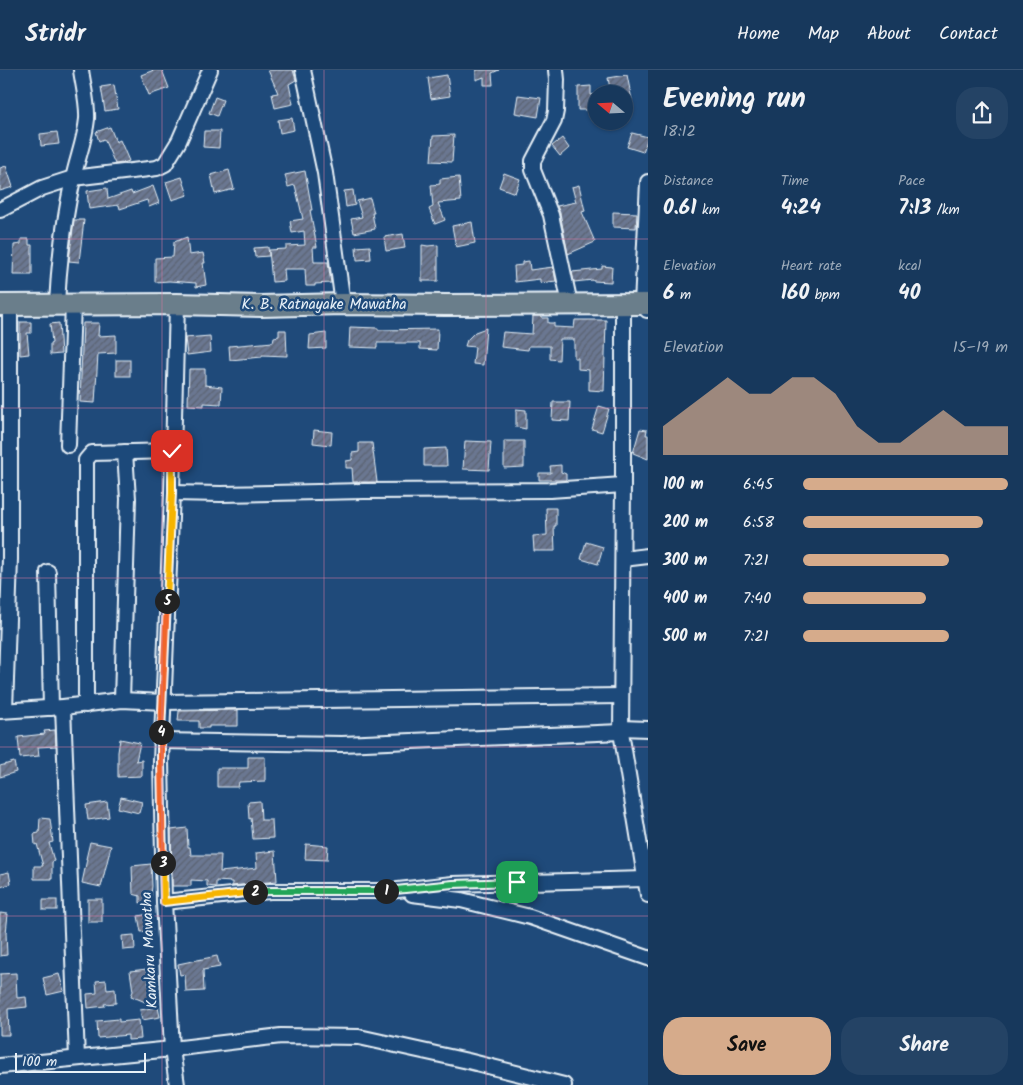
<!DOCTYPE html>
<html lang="en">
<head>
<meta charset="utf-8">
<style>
	:root { --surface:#17385c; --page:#244365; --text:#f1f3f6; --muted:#9eacbb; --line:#365272; --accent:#d6ab8b }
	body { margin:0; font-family:Kalam,sans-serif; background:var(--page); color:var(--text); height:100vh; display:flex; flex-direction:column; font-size:19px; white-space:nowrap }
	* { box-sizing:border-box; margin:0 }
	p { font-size:16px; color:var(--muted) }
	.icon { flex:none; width:28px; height:28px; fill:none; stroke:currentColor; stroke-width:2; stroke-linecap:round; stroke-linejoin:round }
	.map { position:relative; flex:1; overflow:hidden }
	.panel { display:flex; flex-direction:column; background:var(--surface); width:375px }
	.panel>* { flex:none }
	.needle { width:32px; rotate:289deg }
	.tools { position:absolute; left:588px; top:15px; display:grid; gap:10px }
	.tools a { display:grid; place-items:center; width:45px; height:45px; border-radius:50%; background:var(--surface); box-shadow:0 1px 4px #0004,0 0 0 1px var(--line); font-size:25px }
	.scale { position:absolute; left:15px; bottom:12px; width:131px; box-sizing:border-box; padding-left:5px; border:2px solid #e8f1f8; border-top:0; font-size:14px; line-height:18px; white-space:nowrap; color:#e8f1f8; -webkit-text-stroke:4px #1f4a7a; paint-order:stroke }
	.pin { position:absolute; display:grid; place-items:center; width:42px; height:42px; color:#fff; margin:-21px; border-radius:10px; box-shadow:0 2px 8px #0006 }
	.km { position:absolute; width:25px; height:25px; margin:-12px; border-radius:50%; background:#222; color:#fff; font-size:14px; line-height:25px; text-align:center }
	.round { display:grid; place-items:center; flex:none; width:52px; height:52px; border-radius:20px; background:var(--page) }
	.headline { display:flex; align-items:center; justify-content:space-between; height:85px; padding:0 15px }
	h1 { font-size:28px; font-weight:700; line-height:38px }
	.figures { display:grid; grid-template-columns:repeat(3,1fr); gap:8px; height:85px; padding:5px 15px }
	.figures div { display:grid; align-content:center }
	.figures b { font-size:21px; font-weight:700 }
	.figures small { font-size:14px; font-weight:400 }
	.figures p { font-size:14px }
	.chart { height:140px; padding:10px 15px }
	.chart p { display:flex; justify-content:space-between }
	.chart svg { width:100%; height:90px; margin-top:5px; fill:var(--accent); opacity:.7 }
	.primary-button { display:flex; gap:10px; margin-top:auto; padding:10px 15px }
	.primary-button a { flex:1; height:58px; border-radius:20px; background:var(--accent); color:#111; font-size:20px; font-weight:700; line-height:58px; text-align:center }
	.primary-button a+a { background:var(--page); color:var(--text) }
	ul { padding:0 15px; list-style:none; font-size:16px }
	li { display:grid; grid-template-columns:80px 60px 1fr; align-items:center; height:38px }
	li i { height:12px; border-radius:6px; background:var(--accent) }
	header { display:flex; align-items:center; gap:30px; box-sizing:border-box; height:70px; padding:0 25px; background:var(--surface); border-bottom:1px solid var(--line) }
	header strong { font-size:24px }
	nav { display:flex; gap:28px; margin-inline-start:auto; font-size:18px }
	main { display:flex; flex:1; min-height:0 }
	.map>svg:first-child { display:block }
</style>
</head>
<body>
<header>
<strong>Stridr</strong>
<nav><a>Home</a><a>Map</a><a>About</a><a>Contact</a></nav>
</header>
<main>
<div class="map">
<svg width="648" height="1015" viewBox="0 0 648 1015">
	<defs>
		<pattern id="building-hatch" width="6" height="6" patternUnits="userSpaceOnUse" patternTransform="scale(1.25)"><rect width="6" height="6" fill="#6b7791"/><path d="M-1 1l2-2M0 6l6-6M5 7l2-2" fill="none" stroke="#5a6271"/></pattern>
	</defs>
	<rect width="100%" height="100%" fill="#1f4a7a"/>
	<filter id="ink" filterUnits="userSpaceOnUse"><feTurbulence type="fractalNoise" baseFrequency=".02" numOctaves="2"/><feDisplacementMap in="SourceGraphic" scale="10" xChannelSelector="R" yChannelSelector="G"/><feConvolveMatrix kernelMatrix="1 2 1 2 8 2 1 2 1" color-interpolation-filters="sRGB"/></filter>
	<g filter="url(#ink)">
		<!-- building -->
		<g fill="url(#building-hatch)" stroke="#e8f1f8">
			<polygon points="154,0 162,0 169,18 149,25 141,5"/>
			<polygon points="268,0 293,0 296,10 289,14 293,34 275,38 272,24 278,23"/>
			<polygon points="476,0 499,0 492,3 493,15 484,15 484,7 476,10"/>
			<polygon points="447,5 450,26 431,29 428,8"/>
			<polygon points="627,5 632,30 624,32 624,24 611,24 608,8"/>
			<polygon points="114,15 118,39 105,41 101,17"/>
			<polygon points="591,16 591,25 596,24 596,40 578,40 578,17"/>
			<polygon points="518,25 541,28 538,47 515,43"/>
			<polygon points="215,27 223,30 217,46 209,43"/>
			<polygon points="292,48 294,60 280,63 278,50"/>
			<polygon points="110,57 116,72 120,70 129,91 123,93 115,94 104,69 99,71 96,62"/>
			<polygon points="204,61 220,61 219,78 203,77"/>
			<polygon points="57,62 59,74 41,76 40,64"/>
			<polygon points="632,63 648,67 643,82 627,77"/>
			<polygon points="454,65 452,92 431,91 433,66"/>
			<polygon points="562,68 569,78 560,86 552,76"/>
			<polygon points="6,96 13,117 0,121 0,98"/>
			<polygon points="229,100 234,119 215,124 211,105"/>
			<polygon points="305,101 312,140 310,140 317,177 313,177 314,192 328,192 331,213 315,214 315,216 306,216 305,199 284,199 285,211 272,212 269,180 286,179 286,176 305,175 304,161 292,163 290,151 303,149 295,115 288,117 285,105"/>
			<polygon points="504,103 520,109 515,123 499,117"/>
			<polygon points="182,107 188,125 172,130 166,112"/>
			<polygon points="459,107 461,131 438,133 445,150 435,154 429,139 433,137 431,115 440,114 440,109"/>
			<polygon points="579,115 585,141 582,142 595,172 568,184 560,143 557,136 576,132 572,117"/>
			<polygon points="153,116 159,133 149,137 147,130 120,139 119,135 89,139 87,121 107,118 108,129 131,121 132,124"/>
			<polygon points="353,120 355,135 346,137 344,121"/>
			<polygon points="370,128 374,143 372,143 375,159 354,163 351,149 362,147 357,131"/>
			<polygon points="613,142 637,143 636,158 613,157"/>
			<polygon points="74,150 84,150 79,192 69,191"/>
			<polygon points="472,152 475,173 456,177 452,156"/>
			<polygon points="403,164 405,178 386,181 384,167"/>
			<polygon points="187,167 189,185 203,183 205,193 203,193 206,215 196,217 196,213 169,211 155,212 155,188 173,187 174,172"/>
			<polygon points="21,169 29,169 29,175 32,175 32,205 13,205 14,175 21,174"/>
			<polygon points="422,175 428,176 438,175 438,211 422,211"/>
			<polygon points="370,176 371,189 357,190 356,177"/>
			<polygon points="268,177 269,186 255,187 254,178"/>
			<polygon points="529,191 530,200 553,197 556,211 540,213 540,209 515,212 514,196 522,195 522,192"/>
			<polygon points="602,196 612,197 611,212 593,211 593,210 574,212 572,202 602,199"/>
			<polygon points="533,246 542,246 542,248 548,248 548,253 554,253 554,257 574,258 575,250 606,250 604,321 589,320 589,300 578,299 578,288 574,288 574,269 560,269 559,290 550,289 550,276 529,276 528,280 501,277 503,262 532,264"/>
			<polygon points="20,252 31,252 31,263 27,263 29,284 20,285"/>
			<polygon points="59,253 61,284 50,285 50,274 52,273 50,254"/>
			<polygon points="83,253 99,253 98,266 116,265 116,283 98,284 95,333 80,332"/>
			<polygon points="350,257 378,258 378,260 438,259 437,280 420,279 420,273 377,273 377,278 349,277"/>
			<polygon points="486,258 483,295 473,294 475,277 465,276 467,270 475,262"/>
			<polygon points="279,260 286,260 287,286 262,285 262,287 230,290 229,276 273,272 274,267 279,266"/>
			<polygon points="326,263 326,278 309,279 310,265"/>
			<polygon points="210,266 211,282 187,285 185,268"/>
			<rect x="116" y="290" width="14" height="16"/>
			<polygon points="189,299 205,299 205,315 222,317 221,334 204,333 204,336 188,335"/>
			<polygon points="553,332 570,332 569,351 552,350"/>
			<polygon points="599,336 609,339 602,362 592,359"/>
			<polygon points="516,339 526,340 526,359 516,357"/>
			<polygon points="640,359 647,360 646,365 648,365 648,389 633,383"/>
			<polygon points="314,360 332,362 331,375 313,373"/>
			<polygon points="465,371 491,372 489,400 463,399"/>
			<polygon points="504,371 524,371 524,397 504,398"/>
			<polygon points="359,373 372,373 377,412 353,412 352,398 346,398 346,391 352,390 352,383 359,382"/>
			<polygon points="446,378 447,396 424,396 424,379"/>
			<polygon points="561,395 561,402 566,404 566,410 539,410 539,403 551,403 550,396"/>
			<polygon points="546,438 556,438 556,456 554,456 555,481 534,481 533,466 547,465"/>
			<polygon points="586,472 603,477 598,494 581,489"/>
			<polygon points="238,640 238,656 209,656 209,658 199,658 199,651 178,651 179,641"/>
			<polygon points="55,660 56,676 38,677 39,686 20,688 18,667 45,664 44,661"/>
			<polygon points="120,669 140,673 136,691 142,690 142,706 118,707 118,682"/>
			<polygon points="248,687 265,687 265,711 239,712 238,717 217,717 217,698 248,698"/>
			<polygon points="14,692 16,702 0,707 0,696"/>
			<polygon points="121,727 142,732 139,743 118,738"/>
			<polygon points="260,731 261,750 272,750 273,768 253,769 251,748 249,749 248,732"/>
			<polygon points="107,732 109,747 88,750 86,735"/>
			<polygon points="40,748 50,749 53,772 49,773 54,791 52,792 52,809 34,809 34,796 43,796 37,774 35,775 34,764 39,763"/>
			<polygon points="187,758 188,777 190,777 191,785 221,785 220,802 257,798 256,783 275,781 277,811 232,816 232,812 216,811 216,817 207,816 207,811 191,810 191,816 172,816 171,760"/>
			<polygon points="90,772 111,776 101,817 82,813 87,789 86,789"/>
			<polygon points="306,774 328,776 327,790 305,789"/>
			<polygon points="151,794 152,816 150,834 140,833 140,826 133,824 132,796"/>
			<polygon points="9,802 11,814 0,817 0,804"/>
			<rect x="88" y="829" width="14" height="23"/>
			<rect x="43" y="830" width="14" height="10"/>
			<polygon points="0,843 8,844 6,863 7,885 0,886"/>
			<polygon points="149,844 152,860 141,862 138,846"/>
			<polygon points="134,865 135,879 123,880 122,866"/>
			<polygon points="217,886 220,897 203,900 204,921 186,922 185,904 180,905 178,894"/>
			<polygon points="147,899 150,921 154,923 150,934 131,926 133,921 130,901"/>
			<polygon points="16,903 17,928 26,927 27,937 8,939 9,965 0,965 0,904"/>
			<polygon points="59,904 64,921 47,925 43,908"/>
			<polygon points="106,910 107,920 115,919 116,933 104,934 105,936 88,938 87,924 97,923 96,911"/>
			<polygon points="158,937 160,947 142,950 140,940"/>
			<polygon points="119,949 119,952 139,950 141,969 128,970 128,965 98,968 97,951"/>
		</g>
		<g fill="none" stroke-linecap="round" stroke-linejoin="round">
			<defs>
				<g id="minor">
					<polyline points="303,0 325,103 343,234"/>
					<polyline points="556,0 557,10 556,41 554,51 533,91 533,100 551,145 570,234"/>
					<polyline points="0,140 42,118 73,108 157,98 165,94 179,71 210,0"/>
					<path d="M57 234C59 192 64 150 73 109 77 89 85 70 87 49 88 34 83 15 81 0"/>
					<polyline points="623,234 623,415 621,662 648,825"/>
					<polyline points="647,240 642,234 648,112"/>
					<polyline points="68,375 73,234"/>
					<polyline points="172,423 221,424 364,421 550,420 623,415"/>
					<polyline points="623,489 648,486"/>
					<polyline points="48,502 51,638"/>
					<polyline points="122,630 128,429 125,382"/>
					<polyline points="86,635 86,390 92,383 172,381"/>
					<polyline points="63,637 77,988"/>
					<polyline points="5,640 10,489 10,235"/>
					<polyline points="0,641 63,637 122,630 163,632 621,626"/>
					<polyline points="621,658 648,659"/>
					<polyline points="161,671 342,674 621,662"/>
					<polyline points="412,824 461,830 530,847 648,888"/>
					<polyline points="164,832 270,821 389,821 453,814 646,809"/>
					<polyline points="0,996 172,979 281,966 359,967 468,991 564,1015"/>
					<polyline points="177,1015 172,979 164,832 161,692 172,423 177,234"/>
				</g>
				<polyline id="highway" points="0,235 177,234 261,236 343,234 447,235 648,234"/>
			</defs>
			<!-- minor casing -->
			<use href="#minor" stroke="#e8f1f8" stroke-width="18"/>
			<!-- highway casing -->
			<use href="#highway" stroke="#e8f1f8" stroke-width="24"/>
			<!-- minor -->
			<use href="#minor" stroke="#1f4a7a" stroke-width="14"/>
			<!-- highway -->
			<use href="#highway" stroke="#6b7e8b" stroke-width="20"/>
		</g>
	</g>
	<g fill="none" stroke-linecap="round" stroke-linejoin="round" filter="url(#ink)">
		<defs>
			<polyline id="split-1" points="386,821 453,814 517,812"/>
			<polyline id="split-2" points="255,822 270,821 386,821"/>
			<polyline id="split-3" points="163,793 164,832 255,822"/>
			<polyline id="split-4" points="161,662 161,692 163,793"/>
			<polyline id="split-5" points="161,662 167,531"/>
			<polyline id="split-6" points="167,531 172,423 172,381"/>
		</defs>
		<!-- split-1 casing -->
		<use href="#split-1" stroke="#fff" stroke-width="10"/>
		<!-- split-2 casing -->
		<use href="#split-2" stroke="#fff" stroke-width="10"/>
		<!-- split-3 casing -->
		<use href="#split-3" stroke="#fff" stroke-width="10"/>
		<!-- split-4 casing -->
		<use href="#split-4" stroke="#fff" stroke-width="10"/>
		<!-- split-5 casing -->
		<use href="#split-5" stroke="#fff" stroke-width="10"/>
		<!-- split-6 casing -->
		<use href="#split-6" stroke="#fff" stroke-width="10"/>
		<!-- split-1 -->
		<use href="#split-1" stroke="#22a559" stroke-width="6"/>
		<!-- split-2 -->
		<use href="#split-2" stroke="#22a559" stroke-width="6"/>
		<!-- split-3 -->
		<use href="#split-3" stroke="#f5b400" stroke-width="6"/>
		<!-- split-4 -->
		<use href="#split-4" stroke="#f0652b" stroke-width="6"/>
		<!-- split-5 -->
		<use href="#split-5" stroke="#f0652b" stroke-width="6"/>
		<!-- split-6 -->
		<use href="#split-6" stroke="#f5b400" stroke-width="6"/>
	</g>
	<!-- grid -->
	<path fill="none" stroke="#d37aa2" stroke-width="1" stroke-opacity="0.55" d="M162 0V1015M324 0V1015M486 0V1015M0 169H648M0 338H648M0 508H648M0 677H648M0 846H648"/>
	<g text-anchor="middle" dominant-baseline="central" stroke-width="5" stroke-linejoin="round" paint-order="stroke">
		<!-- street labels -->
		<g font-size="15" fill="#e8f1f8" stroke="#1f4a7a">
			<text x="324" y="235">K. B. Ratnayake Mawatha</text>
			<text transform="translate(150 880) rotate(-93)">Kamkaru Mawatha</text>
		</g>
	</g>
</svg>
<div class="tools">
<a><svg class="needle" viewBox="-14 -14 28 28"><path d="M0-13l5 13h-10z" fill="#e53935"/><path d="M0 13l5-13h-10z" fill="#9eacbb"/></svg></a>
</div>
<div class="scale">100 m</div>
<div class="pin" style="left:517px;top:812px;background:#1e9e55"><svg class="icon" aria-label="arrive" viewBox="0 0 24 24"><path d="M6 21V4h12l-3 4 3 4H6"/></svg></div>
<div class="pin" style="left:172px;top:381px;background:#d93025"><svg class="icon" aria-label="check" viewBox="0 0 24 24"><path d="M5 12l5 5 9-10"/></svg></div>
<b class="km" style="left:386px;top:821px">1</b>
<b class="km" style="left:255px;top:822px">2</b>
<b class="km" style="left:163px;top:793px">3</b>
<b class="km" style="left:161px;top:662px">4</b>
<b class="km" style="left:167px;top:531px">5</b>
</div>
<section class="panel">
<div class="headline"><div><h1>Evening run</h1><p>18:12</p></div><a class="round"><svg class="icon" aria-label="share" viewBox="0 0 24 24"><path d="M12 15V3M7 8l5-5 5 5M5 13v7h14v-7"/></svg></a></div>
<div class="figures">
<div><p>Distance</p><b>0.61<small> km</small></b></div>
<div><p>Time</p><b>4:24</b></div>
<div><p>Pace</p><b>7:13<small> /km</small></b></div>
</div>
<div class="figures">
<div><p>Elevation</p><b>6<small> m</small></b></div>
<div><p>Heart rate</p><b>160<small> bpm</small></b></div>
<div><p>kcal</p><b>40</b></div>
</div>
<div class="chart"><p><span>Elevation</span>15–19 m</p>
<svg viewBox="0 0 160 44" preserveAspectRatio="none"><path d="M0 44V30L10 22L20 14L30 6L40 14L50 14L60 6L70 6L80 14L90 30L100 38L110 38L120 30L130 22L140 30L150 30L160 30V44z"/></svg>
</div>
<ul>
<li><b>100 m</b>6:45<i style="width:100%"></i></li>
<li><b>200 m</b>6:58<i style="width:88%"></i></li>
<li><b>300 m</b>7:21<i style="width:71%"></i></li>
<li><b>400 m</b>7:40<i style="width:60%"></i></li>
<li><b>500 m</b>7:21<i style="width:71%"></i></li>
</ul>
<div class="primary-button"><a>Save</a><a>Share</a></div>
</section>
</main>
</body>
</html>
